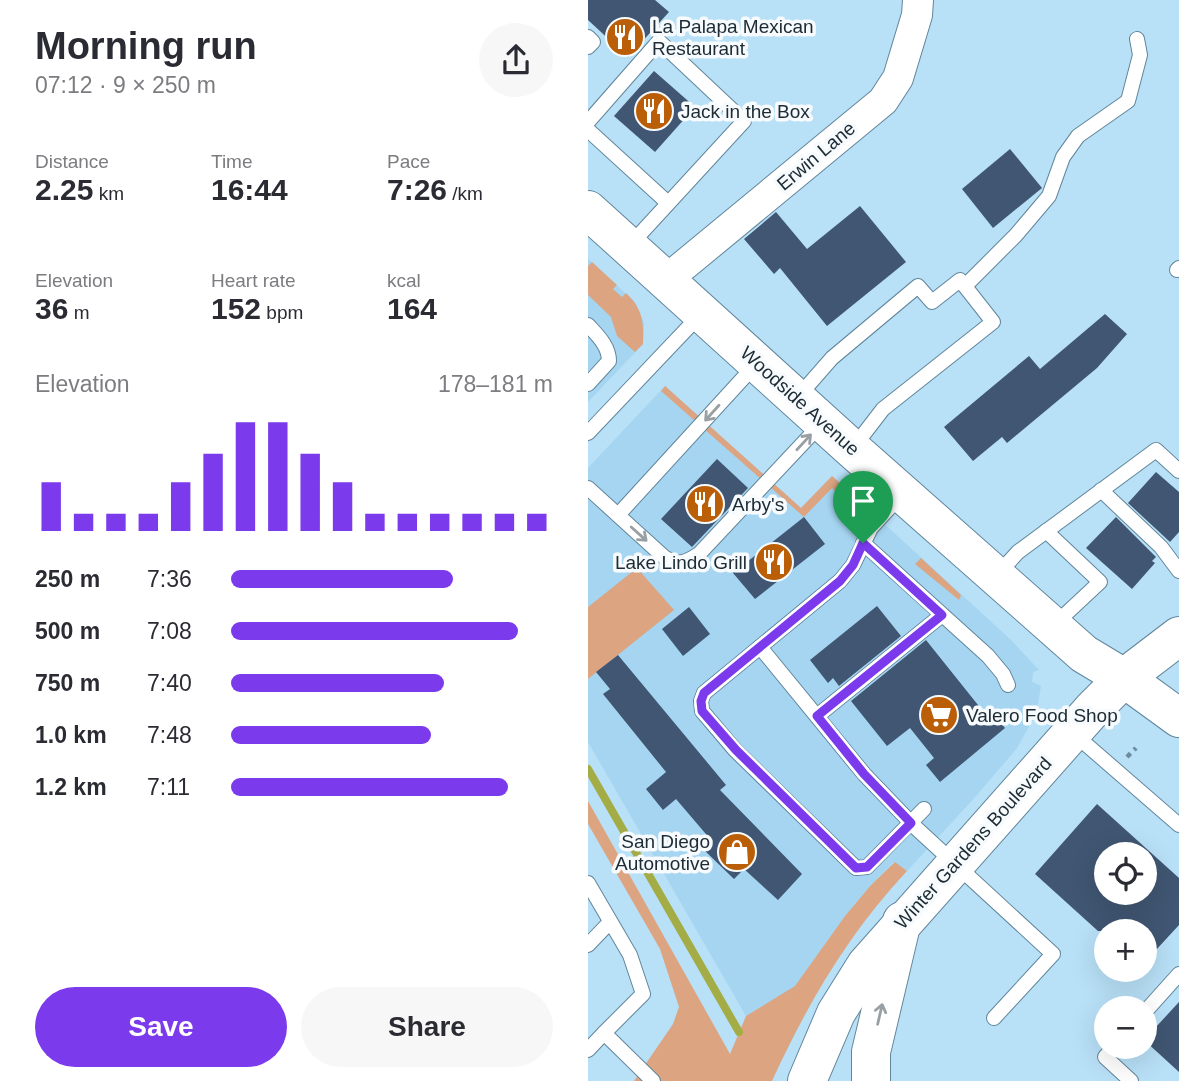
<!DOCTYPE html>
<html lang="en">
<head>
<meta charset="utf-8">
<style>
	:root { --surface:#fff; --page:#f7f7f7; --text:#2b2b33; --muted:#7c7c81; --accent:#7c3aed }
	body { margin:0; font-family:Helvetica,sans-serif; background:var(--page); color:var(--text); height:100vh; display:flex; flex-direction:column; font-size:26px; white-space:nowrap }
	* { box-sizing:border-box; margin:0 }
	p { font-size:23px; color:var(--muted) }
	.icon { flex:none; width:38px; height:38px; fill:none; stroke:currentColor; stroke-width:2; stroke-linecap:round; stroke-linejoin:round }
	.map { position:relative; flex:1; overflow:hidden }
	.drawer { display:flex; flex-direction:column; background:var(--surface); width:588px }
	.drawer>* { flex:none }
	.tools { position:absolute; left:506px; top:842px; display:grid; gap:14px }
	.tools a { display:grid; place-items:center; width:63px; height:63px; border-radius:50%; background:var(--surface); box-shadow:0 7px 28px #0002; font-size:35px }
	.pin { position:absolute; display:grid; place-items:center; width:60px; height:60px; color:#fff; margin:-72px -30px; border-radius:50% 50% 50% 0; rotate:-45deg; box-shadow:0 0 7px #0007 }
	.pin .icon { rotate:45deg }
	.round { display:grid; place-items:center; flex:none; width:74px; height:74px; border-radius:37px; background:var(--page) }
	.summary { display:flex; align-items:center; justify-content:space-between; height:119px; padding:0 35px }
	h1 { font-size:38px; font-weight:800; line-height:52px }
	.metrics { display:grid; grid-template-columns:repeat(3,1fr); gap:10px; height:119px; padding:7px 35px }
	.metrics div { display:grid; align-content:center }
	.metrics b { font-size:30px; font-weight:800 }
	.metrics small { font-size:19px; font-weight:400 }
	.metrics p { font-size:19px }
	.chart { height:196px; padding:14px 35px }
	.chart p { display:flex; justify-content:space-between }
	.chart svg { width:100%; height:126px; margin-top:7px; stroke:var(--accent); stroke-width:6 }
	.action { display:flex; gap:14px; margin-top:auto; padding:14px 35px }
	.action a { flex:1; height:80px; border-radius:42px; background:var(--accent); color:#fff; font-size:28px; font-weight:800; line-height:80px; text-align:center }
	.action a+a { background:var(--page); color:var(--text) }
	ul { padding:0 35px; list-style:none; font-size:23px }
	li { display:grid; grid-template-columns:112px 84px 1fr; align-items:center; height:52px }
	li i { height:18px; border-radius:9px; background:var(--accent) }
	main { display:flex; flex:1; min-height:0 }
	.map>svg:first-child { display:block }
</style>
</head>
<body>
<main>
<section class="drawer">
<div class="summary"><div><h1>Morning run</h1><p>07:12 · 9 × 250 m</p></div><a class="round"><svg class="icon" aria-label="share" viewBox="0 0 24 24"><path d="M12 15V3M7 8l5-5 5 5M5 13v7h14v-7"/></svg></a></div>
<div class="metrics">
<div><p>Distance</p><b>2.25<small> km</small></b></div>
<div><p>Time</p><b>16:44</b></div>
<div><p>Pace</p><b>7:26<small> /km</small></b></div>
</div>
<div class="metrics">
<div><p>Elevation</p><b>36<small> m</small></b></div>
<div><p>Heart rate</p><b>152<small> bpm</small></b></div>
<div><p>kcal</p><b>164</b></div>
</div>
<div class="chart"><p><span>Elevation</span>178–181 m</p>
<svg viewBox="0 0 160 44" preserveAspectRatio="none"><path d="M5 44V27M15 44V38M25 44V38M35 44V38M45 44V27M55 44V17M65 44V6M75 44V6M85 44V17M95 44V27M105 44V38M115 44V38M125 44V38M135 44V38M145 44V38M155 44V38"/></svg>
</div>
<ul>
<li><b>250 m</b>7:36<i style="width:69%"></i></li>
<li><b>500 m</b>7:08<i style="width:89%"></i></li>
<li><b>750 m</b>7:40<i style="width:66%"></i></li>
<li><b>1.0 km</b>7:48<i style="width:62%"></i></li>
<li><b>1.2 km</b>7:11<i style="width:86%"></i></li>
</ul>
<div class="action"><a>Save</a><a>Share</a></div>
</section>
<div class="map">
<svg width="591" height="1081" viewBox="0 0 591 1081">
	<rect width="100%" height="100%" fill="#b8e0f7"/>
	<!-- built -->
	<g fill="#a5d5f1">
		<polygon points="0,259 47,302 56,323 55,344 0,402"/>
		<polygon points="77,386 213,508 244,476 422,639 451,670 445,672 444,682 453,686 448,714 429,748 389,795 319,871 306,862 283,885 257,916 207,987 158,1016 0,742 0,468"/>
	</g>
	<!-- green -->
	<g fill="#dca480">
		<path d="M4 262 29 285 25 289 34 297 38 293C55 309 56 323 55 344L47 352 29 336 23 317 0 295V266Z"/>
		<polygon points="77,386 213,508 244,476 274,503 269,511 244,488 216,517 73,391"/>
		<polygon points="333,558 373,595 371,600 327,564"/>
		<polygon points="49,568 86,610 0,679 0,607"/>
		<path d="M0 801 142 1054 158 1016 207 986 257 916 283 885 307 862 319 871C260 934 220 1003 184 1081H46L85 1024 91 1007 72 949 0 824Z"/>
	</g>
	<g fill="none" stroke-linecap="round" stroke-linejoin="round">
		<!-- stream -->
		<polyline stroke="#a4ac46" stroke-width="8" points="0,769 151,1032"/>
	</g>
	<!-- building -->
	<g fill="#405672" fill-rule="evenodd">
		<polygon points="0,0 67,0 81,12 40,57 0,20"/>
		<polygon points="66,71 107,107 67,152 26,116"/>
		<polygon points="422,149 454,188 405,228 374,189"/>
		<polygon points="272,206 318,262 239,326 192,268 186,274 156,239 188,212 219,249"/>
		<polygon points="517,314 539,334 509,368 419,443 414,437 385,461 356,427 441,356 452,369"/>
		<polygon points="129,459 160,488 104,547 73,519"/>
		<polygon points="568,472 591,492 591,532 582,542 540,503"/>
		<polygon points="216,517 237,544 167,599 145,573"/>
		<polygon points="528,517 568,557 564,561 567,563 544,589 498,548"/>
		<polygon points="289,606 313,636 251,686 245,678 240,683 222,660"/>
		<polygon points="101,607 122,634 95,656 74,629"/>
		<polygon points="338,640 398,715 403,711 417,728 352,782 338,765 346,758 322,728 299,746 263,701"/>
		<polygon points="30,655 138,785 132,790 214,874 190,900 156,869 146,879 115,849 123,840 88,799 75,810 58,789 78,772 15,694 22,689 8,672"/>
		<path d="M509 804 591 878V925L556 963V931H510L447 874ZM518 854H556V892H518Z"/>
		<polygon points="591,1002 591,1072 556,1040"/>
	</g>
	<g fill="none" stroke-linecap="round" stroke-linejoin="round">
		<defs>
			<g id="service">
				<polyline points="0,37 5,42 0,47"/>
				<polyline points="0,122 71,41 156,121 42,245"/>
				<polyline points="0,130 80,203"/>
				<polyline points="589,270 591,268"/>
				<polyline points="377,286 428,235 461,196 475,157 490,136 540,101 552,55 549,39"/>
				<path d="M0 325C10 336 21 346 21 361L0 384"/>
				<polyline points="209,398 244,358 330,286 344,302 372,280 405,322 295,409 265,448"/>
				<polyline points="0,433 112,315"/>
				<path d="M0 488 76 557C91 566 97 563 111 554L233 424"/>
				<polyline points="513,490 573,547 591,571"/>
				<polyline points="314,494 283,528 265,565 252,581 116,693 113,701 114,711 147,750 268,868 279,867 336,809"/>
				<polyline points="30,515 169,363"/>
				<polyline points="458,531 512,582 466,625"/>
				<polyline points="275,543 400,656 415,674 420,685"/>
				<polyline points="410,574 430,552 568,450 591,471"/>
				<polyline points="172,647 276,774 327,827 465,954 406,1018"/>
				<polyline points="229,716 354,615"/>
				<polyline points="485,733 591,825"/>
				<polyline points="0,883 42,955 55,994 16,1033"/>
				<polyline points="0,945 22,922"/>
				<polyline points="556,1013 591,974"/>
				<polyline points="527,1046 517,1057 543,1081"/>
				<polyline points="0,1050 16,1033 65,1081"/>
			</g>
			<polyline id="minor" points="78,280 295,101 310,78 329,15 330,0"/>
			<g id="secondary">
				<polyline points="0,210 264,449 496,654 536,678 591,718"/>
				<polyline points="219,1081 248,1013 278,965 504,710 536,678 591,636"/>
			</g>
			<polyline id="motorway" points="283,1081 283,1052 314,921"/>
		</defs>
		<!-- service casing -->
		<use href="#service" stroke="#61869b" stroke-width="16"/>
		<!-- minor casing -->
		<use href="#minor" stroke="#61869b" stroke-width="32"/>
		<!-- secondary casing -->
		<use href="#secondary" stroke="#61869b" stroke-width="40"/>
		<!-- motorway casing -->
		<use href="#motorway" stroke="#61869b" stroke-width="40"/>
		<!-- path -->
		<polyline stroke="#6f8c9c" stroke-width="4.5" stroke-dasharray="5 5" stroke-linecap="butt" points="539,757 548,748"/>
		<!-- service -->
		<use href="#service" stroke="#fff" stroke-width="14"/>
		<!-- minor -->
		<use href="#minor" stroke="#fff" stroke-width="30"/>
		<!-- secondary -->
		<use href="#secondary" stroke="#fff" stroke-width="38"/>
		<!-- motorway -->
		<use href="#motorway" stroke="#fff" stroke-width="38"/>
	</g>
	<!-- one-way arrows -->
	<defs><path id="oneway-shaft" d="M-6 0H5M1.5-3L5.5 0L1.5 3" fill="none" stroke-width="1.6" stroke-linecap="round" stroke-linejoin="round" transform="scale(1.75)"/></defs>
	<g stroke="#99a0a4">
		<use href="#oneway-shaft" transform="translate(124 413) rotate(132)"/>
		<use href="#oneway-shaft" transform="translate(216 442) rotate(-47)"/>
		<use href="#oneway-shaft" transform="translate(51 534) rotate(42)"/>
		<use href="#oneway-shaft" transform="translate(292 1014) rotate(-77)"/>
	</g>
	<g fill="none" stroke-linecap="round" stroke-linejoin="round">
		<defs>
			<polygon id="route" points="275,543 354,615 229,716 276,774 323,823 279,867 268,868 148,750 114,711 113,701 116,693 252,581 265,565"/>
		</defs>
		<!-- route casing -->
		<use href="#route" stroke="#fff" stroke-width="14"/>
		<!-- route -->
		<use href="#route" stroke="#7c3aed" stroke-width="9"/>
	</g>
	<!-- icons -->
	<defs>
		<symbol id="restaurant-disc" viewBox="-11 -11 22 22"><circle r="9.5" fill="#ba5e07" stroke="#f7fbfd"/><path d="M-5-6h1v4h1v-4h1v4h1v-4h1v5L-1.5 .5V6h-2V.5L-5-1ZM5-6V6H3V1.5H1.5Q1.5-4 5-6Z" fill="#fff"/></symbol>
		<symbol id="supermarket-disc" viewBox="-11 -11 22 22"><circle r="9.5" fill="#ba5e07" stroke="#f7fbfd"/><path d="M-6-5.5h2.5l.6 2H6L4.5 2H-2.5L-4.4-4H-6ZM-1.5 3.2a1.3 1.3 0 1 0 .1 0ZM3 3.2a1.3 1.3 0 1 0 .1 0Z" fill="#fff"/></symbol>
		<symbol id="shop-disc" viewBox="-11 -11 22 22"><circle r="9.5" fill="#ba5e07" stroke="#f7fbfd"/><path d="M-5-2.5h2.3a2.7 3.5 0 0 1 5.4 0H5L5.5 6h-11ZM-1.5-2.5h3a1.5 2.3 0 0 0-3 0Z" fill="#fff"/></symbol>
	</defs>
	<g fill-rule="evenodd">
		<use href="#restaurant-disc" x="15" y="15" width="44" height="44"/>
		<use href="#restaurant-disc" x="44" y="89" width="44" height="44"/>
		<use href="#restaurant-disc" x="95" y="482" width="44" height="44"/>
		<use href="#restaurant-disc" x="164" y="540" width="44" height="44"/>
		<use href="#supermarket-disc" x="329" y="693" width="44" height="44"/>
		<use href="#shop-disc" x="127" y="830" width="44" height="44"/>
	</g>
	<g text-anchor="middle" dominant-baseline="central" stroke-width="7" stroke-linejoin="round" paint-order="stroke">
		<!-- poi labels -->
		<g font-size="19" fill="#1c2b34" stroke="#f7fbfd" text-anchor="start">
			<text x="64" y="26">La Palapa Mexican<tspan x="64" dy="22">Restaurant</tspan></text>
			<text x="93" y="111">Jack in the Box</text>
			<text x="144" y="504">Arby's</text>
			<text x="159" y="562" text-anchor="end">Lake Lindo Grill</text>
			<text x="378" y="715">Valero Food Shop</text>
			<text x="122" y="841" text-anchor="end">San Diego<tspan x="122" dy="22">Automotive</tspan></text>
		</g>
		<!-- street labels -->
		<g font-size="19" fill="#1c2b34" stroke="#f7fbfd">
			<text transform="translate(228 156) rotate(-40)">Erwin Lane</text>
			<text transform="translate(212 401) rotate(42)">Woodside Avenue</text>
			<text transform="translate(385 843) rotate(-48)">Winter Gardens Boulevard</text>
		</g>
	</g>
</svg>
<div class="tools">
<a><svg class="icon" aria-label="locate" viewBox="0 0 24 24"><circle cx="12" cy="12" r="6"/><path d="M12 2v4M12 18v4M2 12h4M18 12h4"/></svg></a>
<a>+</a>
<a>−</a>
</div>
<div class="pin" style="left:275px;top:543px;background:#1e9e55"><svg class="icon" aria-label="arrive" viewBox="0 0 24 24"><path d="M6 21V4h12l-3 4 3 4H6"/></svg></div>
</div>
</main>
</body>
</html>
